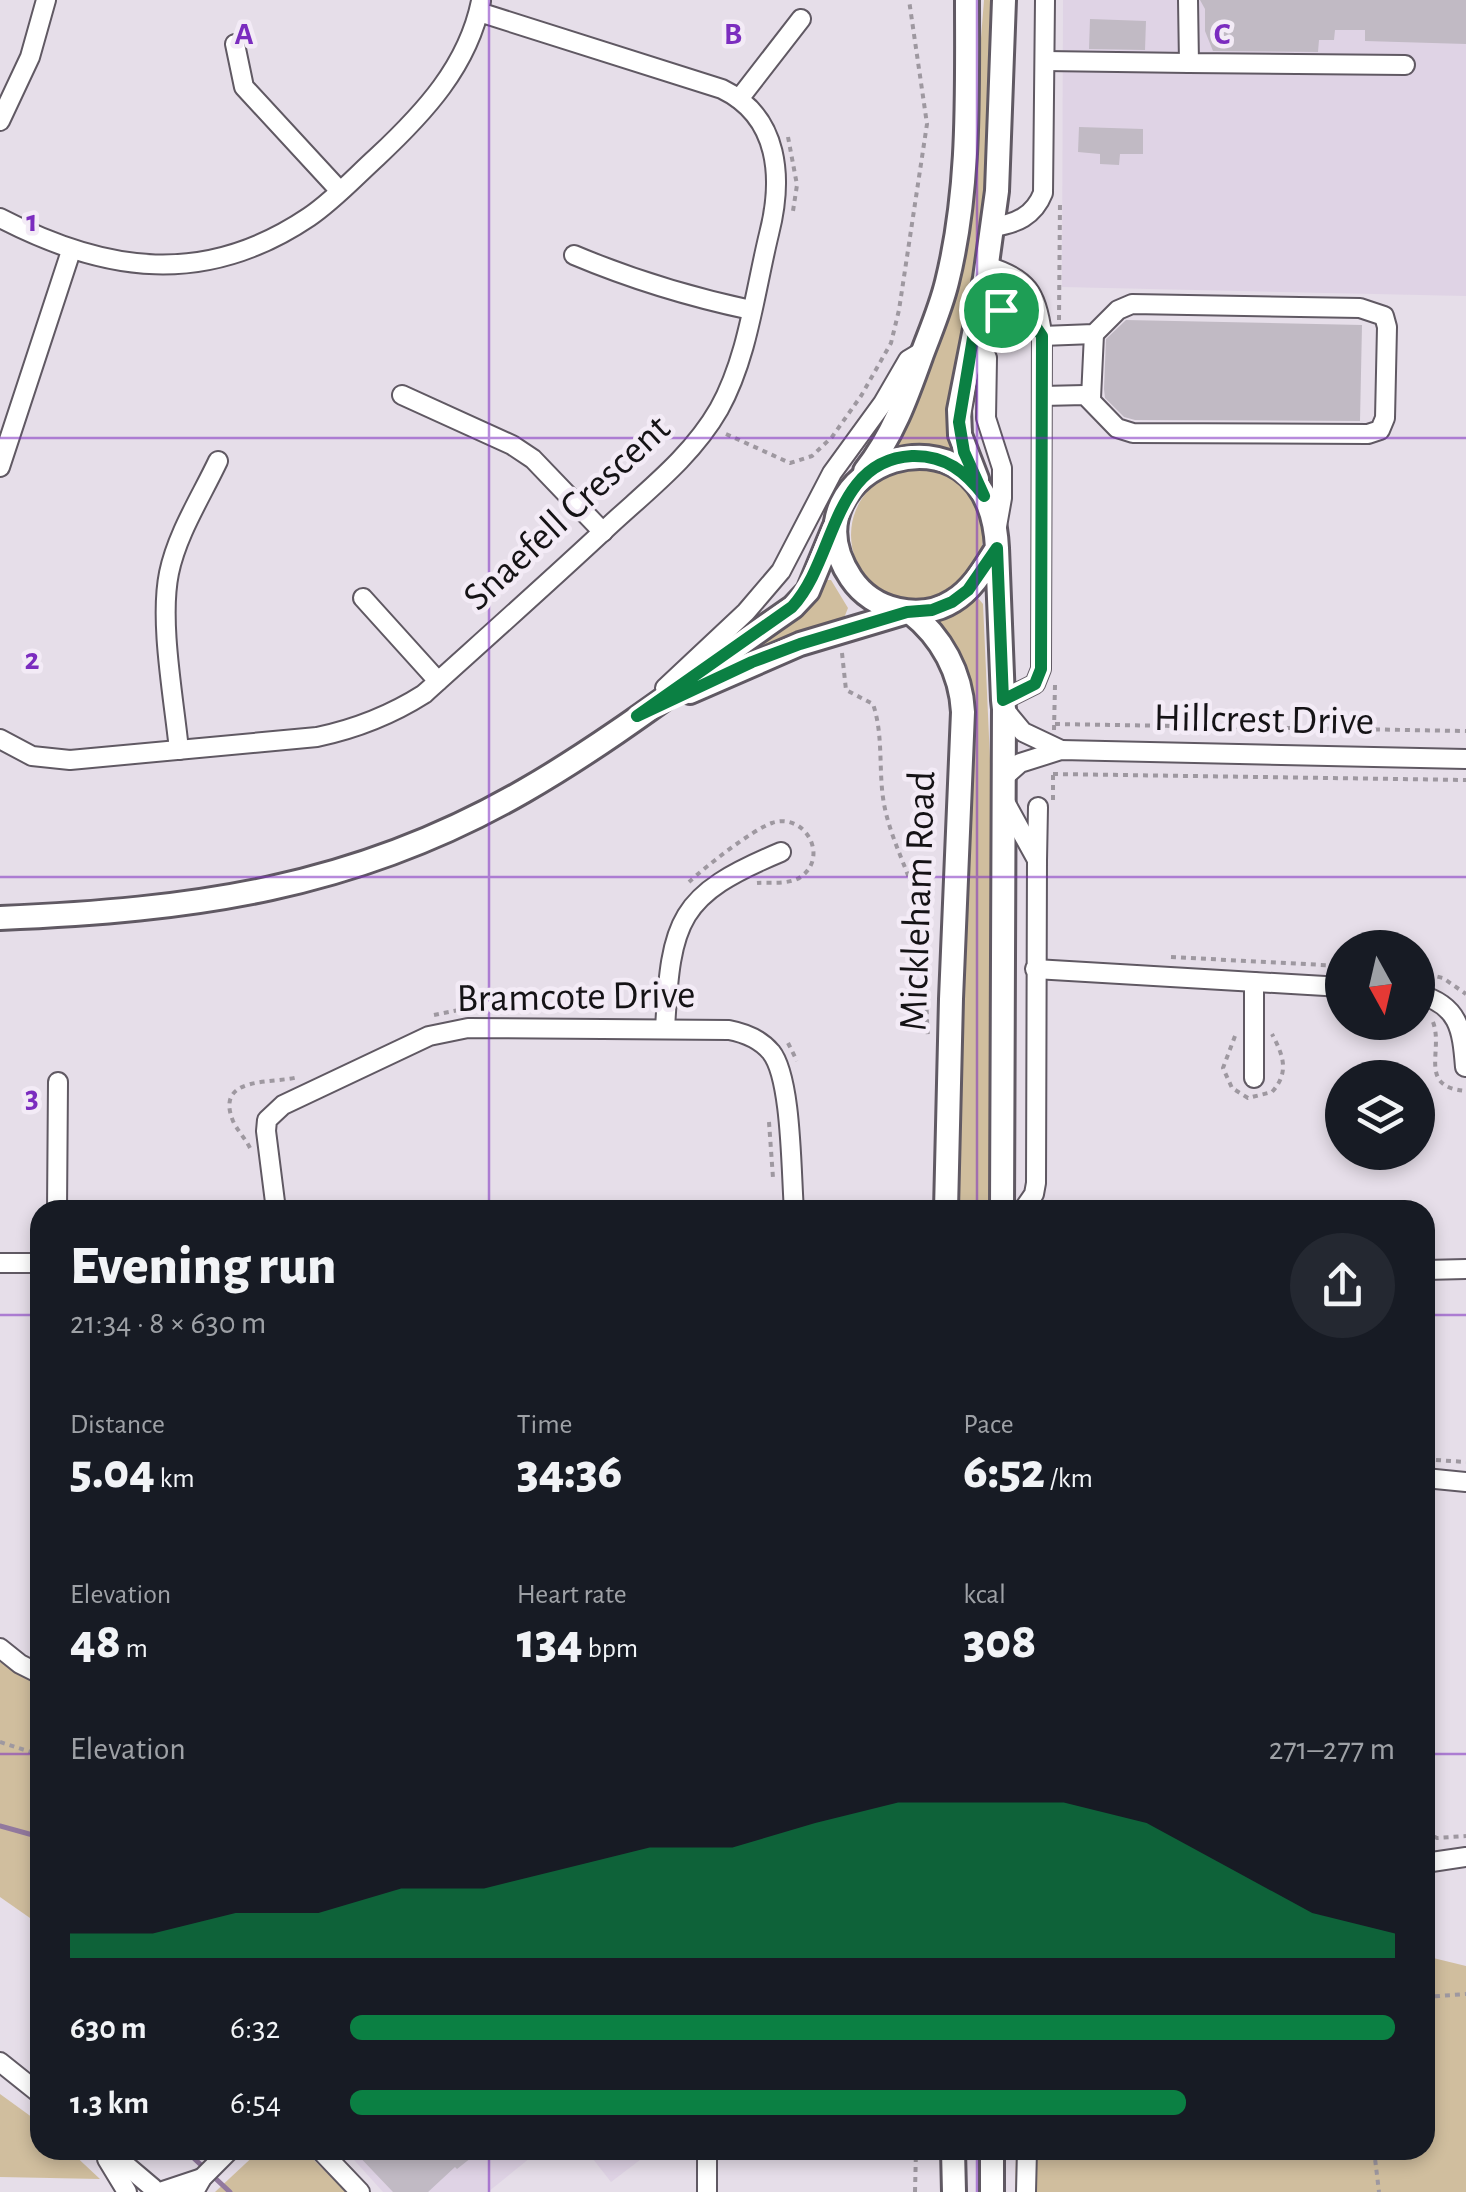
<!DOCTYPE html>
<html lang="en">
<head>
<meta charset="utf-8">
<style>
	:root { --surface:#171b24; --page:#242831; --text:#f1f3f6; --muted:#9ea1a6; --accent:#0b8043 }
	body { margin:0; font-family:"Alegreya Sans",sans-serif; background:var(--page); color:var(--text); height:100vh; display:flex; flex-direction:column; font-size:38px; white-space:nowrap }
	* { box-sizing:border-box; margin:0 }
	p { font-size:32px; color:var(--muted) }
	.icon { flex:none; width:55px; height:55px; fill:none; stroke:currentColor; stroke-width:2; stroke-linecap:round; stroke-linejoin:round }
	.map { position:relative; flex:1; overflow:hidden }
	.details { position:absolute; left:30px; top:1200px; width:1405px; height:960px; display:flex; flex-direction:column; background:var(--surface); border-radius:30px; box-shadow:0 5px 15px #0003 }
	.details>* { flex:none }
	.needle { width:65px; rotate:172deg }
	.controls { position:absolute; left:1325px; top:930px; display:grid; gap:20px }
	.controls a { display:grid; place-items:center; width:110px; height:110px; border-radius:50%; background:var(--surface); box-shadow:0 5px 15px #0003; font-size:50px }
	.pin { position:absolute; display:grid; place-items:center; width:85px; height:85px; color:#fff; margin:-42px; border:5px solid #fff; border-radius:50%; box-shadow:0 2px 10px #0007 }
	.round { display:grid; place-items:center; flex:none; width:105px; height:105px; border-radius:52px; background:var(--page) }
	.summary { display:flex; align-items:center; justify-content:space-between; height:170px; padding:0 40px }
	h1 { font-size:55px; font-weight:800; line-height:75px }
	.figures { display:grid; grid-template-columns:repeat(3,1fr); gap:15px; height:170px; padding:10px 40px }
	.figures div { display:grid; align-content:center }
	.figures b { font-size:50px; font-weight:800 }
	.figures small { font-size:28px; font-weight:400 }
	.figures p { font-size:28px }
	.chart { height:280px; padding:20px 40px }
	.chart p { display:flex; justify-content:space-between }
	.chart svg { width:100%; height:180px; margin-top:10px; fill:var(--accent); opacity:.7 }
	ul { padding:0 40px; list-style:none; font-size:32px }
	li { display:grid; grid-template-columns:160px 120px 1fr; align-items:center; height:75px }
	li i { height:25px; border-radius:12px; background:var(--accent) }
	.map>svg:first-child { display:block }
</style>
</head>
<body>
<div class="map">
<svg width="1466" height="2192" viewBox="0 0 1466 2192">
	<rect width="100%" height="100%" fill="#e6dee9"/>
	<!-- built -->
	<g fill="#dfd3e5">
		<polygon points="1063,0 1466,0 1466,296 1062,287"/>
		<polygon points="345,2150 540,2150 488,2192 383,2192"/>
		<polygon points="586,2150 653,2150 611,2182"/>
	</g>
	<!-- green -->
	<g fill="#d0be9e">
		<polygon points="984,0 994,0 992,147 978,248 947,403 947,431 955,456 898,450 899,440 963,258 979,152 979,64"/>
		<circle cx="917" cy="535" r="66"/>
		<polygon points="827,580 831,580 848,608 844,618 748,651 815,598"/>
		<polygon points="978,598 983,604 991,781 991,1210 957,1210 971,691 953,643 932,619"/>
		<polygon points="0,1662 40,1685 40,1925 0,1897"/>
		<polygon points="1425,1956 1466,1966 1466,2192 1015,2192 1016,2150 1425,2150"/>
		<polygon points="0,2094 40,2123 40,2150 69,2150 100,2179 0,2177"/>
		<polygon points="144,2150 203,2150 195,2159 150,2156"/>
		<polygon points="260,2150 304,2150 346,2192 215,2192"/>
	</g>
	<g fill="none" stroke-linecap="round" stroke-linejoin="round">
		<!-- stream -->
		<g stroke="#92799e" stroke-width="5">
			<polyline points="0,1826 40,1837"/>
			<polyline points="185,2150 230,2192"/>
		</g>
	</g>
	<!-- building -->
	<g fill="#c1bac4">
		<polygon points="1200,0 1466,0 1466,44 1365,41 1365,30 1335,30 1334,40 1319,40 1318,52 1213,51 1205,31 1205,9"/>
		<polygon points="1090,19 1146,21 1145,50 1089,49"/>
		<polygon points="1079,127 1143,129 1143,154 1120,154 1119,165 1100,164 1100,154 1078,152"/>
		<polygon points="1126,320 1362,325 1360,421 1135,420 1124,417 1105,398 1104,389 1106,339"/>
		<polygon points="353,2150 481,2150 457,2169 455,2167 428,2192 393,2192"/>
	</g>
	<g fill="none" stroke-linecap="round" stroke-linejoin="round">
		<defs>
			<g id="minor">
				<polyline points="1188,0 1189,63 1405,65"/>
				<polyline points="235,44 244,87 340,191"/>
				<polyline points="1045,61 1189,63"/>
				<polyline points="739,99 801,19"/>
				<polyline points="0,121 30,57 46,0"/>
				<path d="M0 218C106 273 205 287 309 217 334 200 355 177 377 157 424 113 468 66 481 1"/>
				<path d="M992 227C1016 224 1034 216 1043 193L1045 0"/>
				<path d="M574 255C631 279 690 297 751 310"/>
				<path d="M987 266C1027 278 1037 293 1042 334L1041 669 1035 684 1003 700"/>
				<path d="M977 314C1003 310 1026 308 1042 333"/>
				<polyline points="974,330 987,358 986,418 1002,468 1002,498 996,532"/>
				<polyline points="1042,336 1094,334 1118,310 1132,304 1360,308 1384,316 1387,327 1385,418 1380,430 1368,434 1133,433 1117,428 1085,395 1042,396"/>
				<polyline points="402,395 512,445 533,459 603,532"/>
				<polyline points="1091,398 1094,334"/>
				<polyline points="0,467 71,251"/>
				<polyline points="363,598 438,681"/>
				<polyline points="665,688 746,612 781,571 832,473 883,403 908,360 923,351"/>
				<polyline points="1004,709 1023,732 1061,750"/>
				<path d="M0 739 32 756 70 760 317 737C355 729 391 715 424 694 486 638 549 582 610 525 649 489 692 456 719 409 748 357 755 291 769 234 783 179 780 117 722 89L479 12"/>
				<path d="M179 750C174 699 159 622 169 573 177 534 201 497 218 461"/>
				<polyline points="1003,778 1020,763 1061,750 1466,759"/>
				<polyline points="1004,800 1037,860 1036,1183 1034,1194 1023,1210"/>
				<polyline points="1037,860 1038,807"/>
				<polyline points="1035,969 1342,987"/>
				<polyline points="1254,982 1254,1078"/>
				<path d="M1418 994C1459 1005 1462 1029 1465 1067"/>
				<path d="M665 1029C671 919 678 895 781 852"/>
				<polyline points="57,1210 58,1082"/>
				<path d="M276 1210 266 1131 267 1120 283 1105 429 1036 468 1028 729 1030C745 1033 760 1039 771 1052 792 1078 791 1174 794 1210"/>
				<polyline points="0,1263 40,1263"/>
				<polyline points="1425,1270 1466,1269"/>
				<polyline points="1425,1478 1466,1482"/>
				<polyline points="0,1648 20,1664 40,1674"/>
				<polyline points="1425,1863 1466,1857"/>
				<polyline points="0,2062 40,2094"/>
				<polyline points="102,2150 127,2166 153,2188"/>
				<polyline points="320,2150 360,2192"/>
				<polyline points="707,2150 707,2192"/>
				<polyline points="107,2159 127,2192"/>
				<polyline points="160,2192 202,2178"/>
				<polyline points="194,2192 202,2178 230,2150"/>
				<polyline points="1026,2192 1027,2150"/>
			</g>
			<g id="major">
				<path d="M865 471C893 436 907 396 922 354 931 330 941 307 947 282 970 189 967 95 967 0"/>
				<polyline points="977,479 960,435 959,410 985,278 997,191 1004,0"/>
				<path d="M997 548C985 567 973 589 953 601 920 622 873 611 851 578 777 468 989 386 997 548L1003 700 1004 709 1002 1210"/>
				<path d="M910 612C942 637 961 673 963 712L951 999 946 1210"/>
				<polyline points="690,692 800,644 907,612"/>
				<path d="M0 918C192 910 354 889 524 791 618 737 704 668 793 607L808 591 834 528"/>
				<polyline points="953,2150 954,2192"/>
				<polyline points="992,2192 992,2150"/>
			</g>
		</defs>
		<!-- minor casing -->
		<use href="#minor" stroke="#605963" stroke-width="22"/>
		<!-- major casing -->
		<use href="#major" stroke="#605963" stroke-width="28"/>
		<!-- path -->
		<g stroke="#9e98a0" stroke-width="4" stroke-dasharray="5 5" stroke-linecap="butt">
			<polyline points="788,137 797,185 793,211"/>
			<polyline points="1059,320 1060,200"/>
			<polyline points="726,434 790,463 812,456 832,437 861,396 891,343 899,310 927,124 909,0"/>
			<path d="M842 653 846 690 873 704C884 737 878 771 884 804 891 842 912 876 920 914 928 956 925 997 928 1038"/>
			<polyline points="1055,724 1466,731"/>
			<polyline points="1054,730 1055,685"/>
			<polyline points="1053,774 1466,780"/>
			<polyline points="1053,800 1053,770"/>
			<path d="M689 882C705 867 752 830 772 823 804 812 829 855 802 876 791 885 770 882 757 883"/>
			<polyline points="1171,957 1342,966"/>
			<polyline points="1418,972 1443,978 1466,994"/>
			<polyline points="434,1015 459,1010"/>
			<path d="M1433 1022C1444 1051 1417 1087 1466 1091"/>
			<path d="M1235 1036 1223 1068 1232 1088 1248 1098 1272 1092C1290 1072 1283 1055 1272 1034"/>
			<polyline points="788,1043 797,1061"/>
			<polyline points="769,1122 773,1178"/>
			<path d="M250 1148C245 1138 237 1130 233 1121 214 1075 274 1084 298 1077"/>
			<polyline points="1436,1460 1466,1462"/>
			<polyline points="0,1742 40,1755"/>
			<polyline points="1425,1832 1437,1838 1466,1836"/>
			<polyline points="1425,1997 1466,1994"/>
			<polyline points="1374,2150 1379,2192"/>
			<polyline points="915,2192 916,2150"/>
		</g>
		<!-- minor -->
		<use href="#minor" stroke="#fff" stroke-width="18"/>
		<!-- major -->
		<use href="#major" stroke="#fff" stroke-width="22"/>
	</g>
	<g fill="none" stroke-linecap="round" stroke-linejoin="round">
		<defs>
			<path id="route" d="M1001 310 1030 318 1042 336 1041 669 1035 684 1003 700 997 548 968 590 952 602 932 610 907 612 800 644 752 662 637 716 792 607C836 560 832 460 912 456 945 455 966 472 984 496L964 452 959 422 977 314Z"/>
		</defs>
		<!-- route casing -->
		<use href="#route" stroke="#fff" stroke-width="20"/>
		<!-- route -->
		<use href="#route" stroke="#0b8043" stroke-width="12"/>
	</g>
	<!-- grid -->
	<path fill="none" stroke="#7b2cbf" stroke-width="2.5" stroke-opacity="0.55" d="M489 0V1210M977 0V1210M0 438H1466M0 877H1466M0 1315H40M1425 1315H1466M0 1754H40M1425 1754H1466M489 2150V2192M977 2150V2192"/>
	<g text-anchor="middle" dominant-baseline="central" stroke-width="9" stroke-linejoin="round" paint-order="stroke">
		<!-- street labels -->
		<g font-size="40" fill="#151316" stroke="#f3ebf6">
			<text transform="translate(567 513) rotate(-43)">Snaefell Crescent</text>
			<text transform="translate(1264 720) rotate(1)">Hillcrest Drive</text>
			<text transform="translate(918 901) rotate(-88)">Mickleham Road</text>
			<text transform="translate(576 997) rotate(-1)">Bramcote Drive</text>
		</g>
	</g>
	<g font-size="32" text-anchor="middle" font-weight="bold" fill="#7b2cbf" stroke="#f3ebf6" stroke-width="9" stroke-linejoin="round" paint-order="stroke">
		<text x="244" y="44">A</text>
		<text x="733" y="44">B</text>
		<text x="1222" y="44">C</text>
		<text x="32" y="231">1</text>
		<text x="32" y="669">2</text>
		<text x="32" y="1107">3</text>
	</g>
</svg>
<div class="controls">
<a><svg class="needle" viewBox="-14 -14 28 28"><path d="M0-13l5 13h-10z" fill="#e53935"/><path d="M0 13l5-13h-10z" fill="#9ea1a6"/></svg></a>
<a><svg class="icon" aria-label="layers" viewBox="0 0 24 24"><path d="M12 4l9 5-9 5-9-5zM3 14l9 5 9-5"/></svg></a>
</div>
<div class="pin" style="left:1001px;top:310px;background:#1e9e55"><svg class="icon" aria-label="arrive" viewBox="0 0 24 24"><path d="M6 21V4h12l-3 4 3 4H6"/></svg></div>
<section class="details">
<div class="summary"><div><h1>Evening run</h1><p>21:34 · 8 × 630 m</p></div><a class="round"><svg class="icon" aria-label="share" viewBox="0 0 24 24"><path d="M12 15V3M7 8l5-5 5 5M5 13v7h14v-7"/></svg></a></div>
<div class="figures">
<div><p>Distance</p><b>5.04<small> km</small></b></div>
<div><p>Time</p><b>34:36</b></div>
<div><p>Pace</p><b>6:52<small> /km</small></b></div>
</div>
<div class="figures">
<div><p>Elevation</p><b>48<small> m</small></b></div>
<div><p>Heart rate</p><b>134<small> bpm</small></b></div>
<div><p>kcal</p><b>308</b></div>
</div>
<div class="chart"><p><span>Elevation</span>271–277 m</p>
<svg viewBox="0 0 160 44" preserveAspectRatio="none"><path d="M0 44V38L10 38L20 33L30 33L40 27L50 27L60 22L70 17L80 17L90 11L100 6L110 6L120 6L130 11L140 22L150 33L160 38V44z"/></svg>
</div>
<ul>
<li><b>630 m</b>6:32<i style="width:100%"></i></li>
<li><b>1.3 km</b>6:54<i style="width:80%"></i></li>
</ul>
</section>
</div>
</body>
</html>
